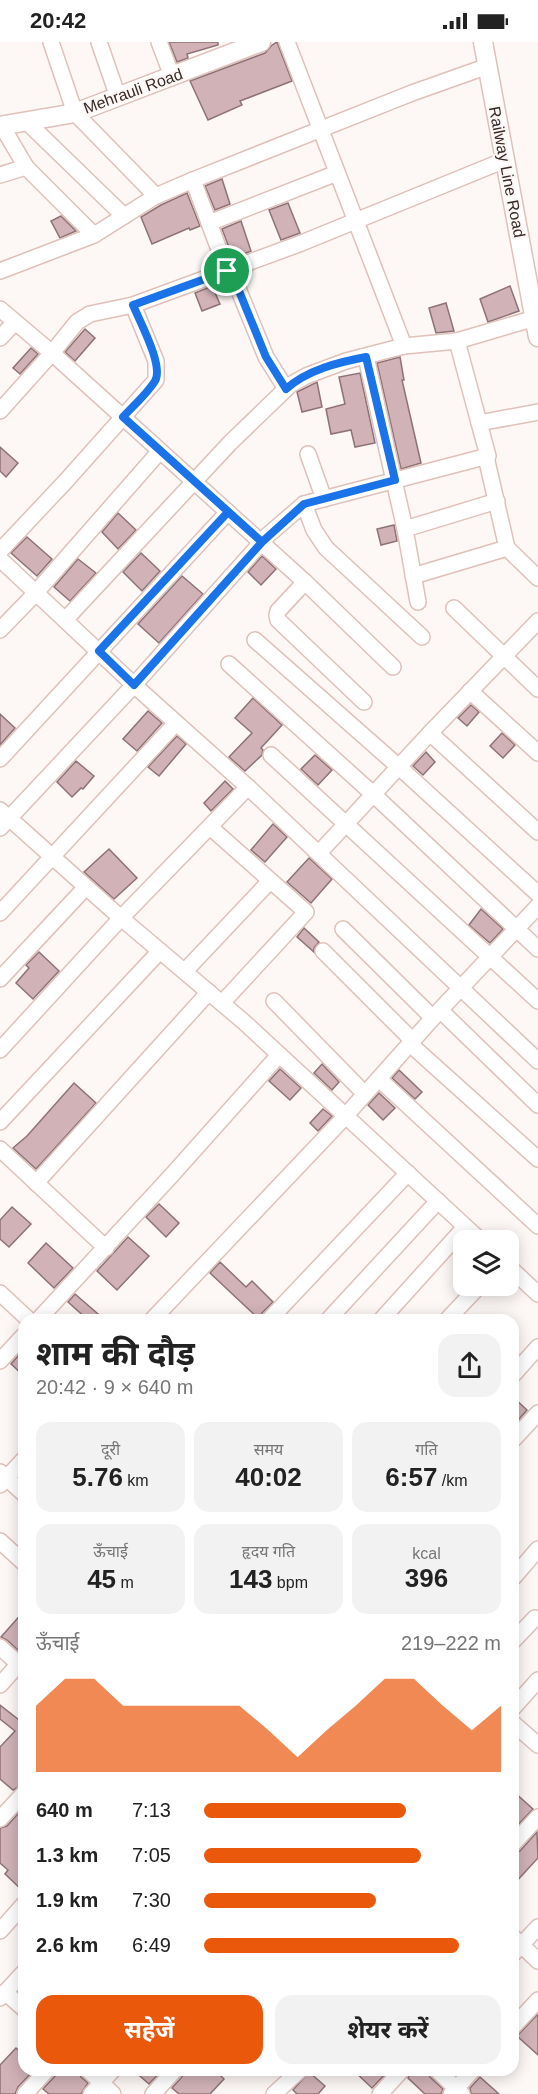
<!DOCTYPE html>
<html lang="hi">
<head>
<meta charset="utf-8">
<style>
	:root { --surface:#fff; --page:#f2f2f2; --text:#222; --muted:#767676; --accent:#ea580c }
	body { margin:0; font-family:Arial,"Noto Sans Devanagari",sans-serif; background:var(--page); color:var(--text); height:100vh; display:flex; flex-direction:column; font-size:22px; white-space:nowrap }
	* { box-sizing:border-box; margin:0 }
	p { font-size:20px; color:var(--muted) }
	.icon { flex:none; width:33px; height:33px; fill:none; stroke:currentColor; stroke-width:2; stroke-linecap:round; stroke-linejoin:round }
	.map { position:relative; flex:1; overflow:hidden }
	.panel { position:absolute; left:18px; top:1272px; width:501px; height:762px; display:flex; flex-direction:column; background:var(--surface); border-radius:18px; box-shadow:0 3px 15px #0003 }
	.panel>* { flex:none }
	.fabs { position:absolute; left:453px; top:1188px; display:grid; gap:12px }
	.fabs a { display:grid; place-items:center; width:66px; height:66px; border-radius:12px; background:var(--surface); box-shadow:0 3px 15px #0003; font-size:30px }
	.pin { position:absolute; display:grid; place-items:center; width:51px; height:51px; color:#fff; margin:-26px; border:3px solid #fff; border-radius:50%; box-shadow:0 2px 6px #0007 }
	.round { display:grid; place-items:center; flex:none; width:63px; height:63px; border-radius:18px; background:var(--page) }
	.summary { display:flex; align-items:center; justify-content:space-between; height:102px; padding:0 18px }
	h1 { font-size:33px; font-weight:700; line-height:45px }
	.metrics { display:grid; grid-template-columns:repeat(3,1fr); gap:9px; height:102px; padding:6px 18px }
	.metrics div { display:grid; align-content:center; border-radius:15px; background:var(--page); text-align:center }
	.metrics b { font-size:26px; font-weight:700 }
	.metrics small { font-size:16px; font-weight:400 }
	.metrics p { font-size:16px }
	.chart { height:168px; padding:12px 18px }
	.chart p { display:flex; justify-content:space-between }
	.chart svg { width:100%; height:108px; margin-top:6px; fill:var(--accent); opacity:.7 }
	.cta { display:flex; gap:12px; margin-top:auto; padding:12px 18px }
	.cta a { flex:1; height:69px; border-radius:18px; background:var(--accent); color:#fff; font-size:24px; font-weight:700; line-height:69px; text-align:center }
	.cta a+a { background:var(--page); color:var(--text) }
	ul { padding:0 18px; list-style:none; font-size:20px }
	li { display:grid; grid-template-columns:96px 72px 1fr; align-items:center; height:45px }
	li i { height:15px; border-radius:8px; background:var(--accent) }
	.status { display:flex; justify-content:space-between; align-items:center; height:42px; padding:0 30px; background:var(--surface); direction:ltr }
	.status svg { height:16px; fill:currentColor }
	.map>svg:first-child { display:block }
</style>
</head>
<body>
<div class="status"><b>20:42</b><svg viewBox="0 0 49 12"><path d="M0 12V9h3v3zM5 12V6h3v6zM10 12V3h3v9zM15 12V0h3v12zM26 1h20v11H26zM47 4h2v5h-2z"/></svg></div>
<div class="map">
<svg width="538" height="2052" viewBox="0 0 538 2052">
	<rect width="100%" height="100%" fill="#fdf7f5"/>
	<!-- building -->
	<g fill="#d0b2b7" stroke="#8e7277" stroke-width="1.5">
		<polygon points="169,0 218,0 218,3 187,12 188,16 177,20"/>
		<polygon points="277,0 292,39 240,59 242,63 208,78 190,39 265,11 272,3"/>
		<polygon points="222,137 230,162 215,168 205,144"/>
		<polygon points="187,151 200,184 190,188 189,186 152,202 141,175 161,163"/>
		<polygon points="288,161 300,191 281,198 269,168"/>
		<polygon points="61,174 76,189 60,196 51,179"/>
		<polygon points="241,179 251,209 233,216 222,187"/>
		<polygon points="212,244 220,262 202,269 195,251"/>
		<polygon points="510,244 519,269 488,280 480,257"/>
		<polygon points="446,261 454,289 436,291 429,266"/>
		<polygon points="85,287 95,296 75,319 65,310"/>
		<polygon points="31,306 38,312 20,332 13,326"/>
		<polygon points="400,315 404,338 402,338 421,421 401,427 377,321"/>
		<polygon points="360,331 375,401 355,405 351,388 331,392 326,367 345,362 339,335"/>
		<polygon points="317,340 322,365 302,370 297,350"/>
		<polygon points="0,405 18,421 6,435 0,429"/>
		<polygon points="118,471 136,488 118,507 102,490"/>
		<polygon points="394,483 397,499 381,503 377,487"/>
		<polygon points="27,495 52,517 37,534 11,511"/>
		<polygon points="141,511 160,529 142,549 123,530"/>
		<polygon points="262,514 276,527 261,543 248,530"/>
		<polygon points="78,517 96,531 70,559 54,545"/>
		<polygon points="182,534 203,552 159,601 138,582"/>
		<polygon points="253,656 282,683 261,706 263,708 262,713 245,729 229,715 252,691 235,676"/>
		<polygon points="471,663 479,670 467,684 458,676"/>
		<polygon points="148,669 162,681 137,709 123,697"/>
		<polygon points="0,672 15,686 0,703"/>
		<polygon points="502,691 515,703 503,716 490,704"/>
		<polygon points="177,694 186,702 159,734 148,725"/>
		<polygon points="426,710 435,720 423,733 413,724"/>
		<polygon points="315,713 332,728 318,743 301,727"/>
		<polygon points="76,719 94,734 83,747 81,746 72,755 57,740"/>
		<polygon points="225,739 233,747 211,769 204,761"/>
		<polygon points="273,782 287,795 265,820 251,808"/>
		<polygon points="109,807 137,836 114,857 84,830"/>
		<polygon points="309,816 332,837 311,861 287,840"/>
		<polygon points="481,867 503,887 490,901 469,883"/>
		<polygon points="304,886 319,900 314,906 314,910 297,895"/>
		<polygon points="39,910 59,929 33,957 16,941 29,926 26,923"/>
		<polygon points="322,1022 339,1040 332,1048 314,1031"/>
		<polygon points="280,1027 301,1046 290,1058 269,1039"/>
		<polygon points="399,1028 422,1050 415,1057 392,1036"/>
		<polygon points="74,1041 96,1061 36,1127 13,1106 27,1094"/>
		<polygon points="379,1051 395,1066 383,1078 368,1063"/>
		<polygon points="323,1067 332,1074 318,1089 310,1081"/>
		<polygon points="159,1162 179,1181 166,1195 146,1175"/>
		<polygon points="12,1165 31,1182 9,1205 0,1197 0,1178"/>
		<polygon points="128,1195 149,1214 117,1248 97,1229"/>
		<polygon points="46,1201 73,1226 54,1246 28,1221"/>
		<polygon points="220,1220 246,1245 252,1239 273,1260 262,1271 259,1277 210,1231"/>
		<polygon points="75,1252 105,1278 88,1278 68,1260"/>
		<polygon points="24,1307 24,1334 11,1322"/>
		<polygon points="513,1355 527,1368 513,1384"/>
		<polygon points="24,1569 24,1605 18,1608 7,1598 1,1595"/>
		<polygon points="0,1663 23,1681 24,1680 24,1742 13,1748 0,1737 0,1705 15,1689 0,1677"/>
		<polygon points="513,1749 533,1767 513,1788"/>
		<polygon points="24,1765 24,1850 5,1832 8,1828 0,1821 0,1786 7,1784"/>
		<polygon points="537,1790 538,1816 513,1843 513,1812 520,1809"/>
		<polygon points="538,1972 538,2013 517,1994"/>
		<polygon points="16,2006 24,2013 24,2028 34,2028 18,2045 15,2052 0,2052 0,2023"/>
		<polygon points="57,2028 79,2028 81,2035 88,2041 81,2052 49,2052 43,2047 55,2034"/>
		<polygon points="133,2028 162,2028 149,2042"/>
		<polygon points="184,2028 215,2028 224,2037 210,2052 179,2052 172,2046 182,2035"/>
		<polygon points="353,2028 389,2028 372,2046"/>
		<polygon points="412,2028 428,2028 430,2035 443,2047 441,2052 425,2052 408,2036"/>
		<polygon points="309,2030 325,2044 318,2052 297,2052 293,2048"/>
		<polygon points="480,2035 499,2052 471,2052 470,2046"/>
	</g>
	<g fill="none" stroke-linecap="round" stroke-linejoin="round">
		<defs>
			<g id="minor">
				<polyline points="51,0 75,71 156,154"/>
				<polyline points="99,0 118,55"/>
				<polyline points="159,0 172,34"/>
				<polyline points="287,0 404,304"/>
				<polyline points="27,80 124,174"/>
				<polyline points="26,125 94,193"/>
				<polyline points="0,133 26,125 2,84"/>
				<polyline points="193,138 227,229"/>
				<polyline points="209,181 337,131"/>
				<polyline points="230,227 266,315 286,347"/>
				<polyline points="0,229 94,193 156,154 193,138 412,51 488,24"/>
				<polyline points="0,267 52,311 77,280 90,272 133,263 299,202 505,118"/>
				<polyline points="0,296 15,280"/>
				<polyline points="366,315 405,487 418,560"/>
				<polyline points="0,369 52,311 305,540 393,625"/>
				<polyline points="479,381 538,370"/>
				<polyline points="308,412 324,457"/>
				<polyline points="486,415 507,506"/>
				<polyline points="304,462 314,488 326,506 422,595"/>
				<polyline points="405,487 497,459"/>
				<polyline points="0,509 65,440 156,338 156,319 133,263"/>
				<polyline points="0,517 134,643 248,745 121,876 244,980 480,1198"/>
				<polyline points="413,534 507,506 538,536"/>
				<polyline points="305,540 278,569 277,573 278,578 364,660"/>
				<polyline points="454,566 538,647"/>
				<polyline points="65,578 230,401 290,343 306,334 346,319 404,304 457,299"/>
				<polyline points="0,588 32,555 160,409"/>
				<polyline points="255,598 399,725 538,852"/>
				<polyline points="229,622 373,752 538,907"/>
				<polyline points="470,649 538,711"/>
				<polyline points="430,691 538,790"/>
				<polyline points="271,713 538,959"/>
				<polyline points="0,717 228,470"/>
				<polyline points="248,745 538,1019"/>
				<polyline points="0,768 121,876 0,1008"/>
				<polyline points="210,785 306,870 222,961"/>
				<polyline points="0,786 134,643 268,493 304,462 488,414 457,299 535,276"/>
				<polyline points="319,811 430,691 538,579"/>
				<polyline points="0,871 176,681"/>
				<polyline points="343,887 433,976"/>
				<polyline points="323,909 413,999"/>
				<polyline points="185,929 270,839"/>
				<polyline points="0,937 86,845"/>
				<polyline points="274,959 365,1052"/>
				<polyline points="440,968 538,1063"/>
				<polyline points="410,1002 538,1117"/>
				<polyline points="379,1037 538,1184"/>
				<polyline points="0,1080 160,909"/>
				<polyline points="0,1107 106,1206"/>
				<polyline points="36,1141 209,950"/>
				<polyline points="508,1224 538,1252"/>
				<polyline points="0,1251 29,1278"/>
				<polyline points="38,1278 171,1134 279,1013"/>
				<polyline points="152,1278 340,1080 440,968 538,864"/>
				<polyline points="269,1278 408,1131"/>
				<polyline points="328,1278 438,1159"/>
				<polyline points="381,1278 465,1185"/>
				<polyline points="447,1278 479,1244"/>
				<polyline points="0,1319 24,1293"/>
				<polyline points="513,1333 538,1305"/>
				<polyline points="513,1398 538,1371"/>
				<polyline points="0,1430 24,1452"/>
				<polyline points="0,1443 24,1417"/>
				<polyline points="0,1499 24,1521"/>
				<polyline points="513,1536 538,1507"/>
				<polyline points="513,1599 535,1576"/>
				<polyline points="0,1605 24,1627"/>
				<polyline points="0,1643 24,1616"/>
				<polyline points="513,1666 538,1638"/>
				<polyline points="514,1682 538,1703"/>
				<polyline points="0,1777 24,1751"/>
				<polyline points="513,1802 538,1775"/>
				<polyline points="0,1889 24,1862"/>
				<polyline points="513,1895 538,1919"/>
				<polyline points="513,1912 538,1885"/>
				<polyline points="5,1950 24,1967"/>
				<polyline points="0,1956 24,1930"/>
				<polyline points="513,1985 538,1958"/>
				<polyline points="88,2028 113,2052"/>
				<polyline points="437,2028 462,2052"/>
				<polyline points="25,2052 47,2028"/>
				<polyline points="91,2052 113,2028"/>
				<polyline points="153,2052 175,2028"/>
				<polyline points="274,2052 300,2028"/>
				<polyline points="380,2052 402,2028"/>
				<polyline points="451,2052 473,2028"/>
			</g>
			<g id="tertiary">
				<polyline points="483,0 538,295"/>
				<polyline points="0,84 75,71 261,0"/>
			</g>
		</defs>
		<!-- minor casing -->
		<use href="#minor" stroke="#dfc1ba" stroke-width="18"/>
		<!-- tertiary casing -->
		<use href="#tertiary" stroke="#dfc1ba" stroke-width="21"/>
		<!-- minor -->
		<use href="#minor" stroke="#fff" stroke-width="15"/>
		<!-- tertiary -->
		<use href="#tertiary" stroke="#fff" stroke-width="18"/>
	</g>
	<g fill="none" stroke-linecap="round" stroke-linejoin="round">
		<defs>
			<path id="route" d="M227 229 133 263C140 280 164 324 155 339 147 352 133 364 123 375L262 500 134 643 99 609 228 470 262 500 304 462 395 438 366 315C339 320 307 328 286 347L266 315 230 227 227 229"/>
		</defs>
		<!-- route casing -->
		<use href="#route" stroke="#fff" stroke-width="12"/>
		<!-- route -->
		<use href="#route" stroke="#1a73e8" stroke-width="8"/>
	</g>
	<g text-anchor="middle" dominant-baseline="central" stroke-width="4.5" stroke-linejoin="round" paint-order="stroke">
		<!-- street labels -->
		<g font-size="16" fill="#352a27" stroke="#fdf7f5">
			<text transform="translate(133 49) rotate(-20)">Mehrauli Road</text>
			<text transform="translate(507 130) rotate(79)">Railway Line Road</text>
		</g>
	</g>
</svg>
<div class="fabs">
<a><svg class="icon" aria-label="layers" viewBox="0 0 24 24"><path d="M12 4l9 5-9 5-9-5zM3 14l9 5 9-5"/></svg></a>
</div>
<div class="pin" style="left:227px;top:229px;background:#1e9e55"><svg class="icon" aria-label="arrive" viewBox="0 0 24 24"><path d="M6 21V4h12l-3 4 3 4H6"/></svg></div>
<section class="panel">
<div class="summary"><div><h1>शाम की दौड़</h1><p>20:42 · 9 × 640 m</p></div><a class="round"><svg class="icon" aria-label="share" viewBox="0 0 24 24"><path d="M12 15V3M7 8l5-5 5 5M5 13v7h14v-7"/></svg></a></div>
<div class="metrics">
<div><p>दूरी</p><b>5.76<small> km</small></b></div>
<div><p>समय</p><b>40:02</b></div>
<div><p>गति</p><b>6:57<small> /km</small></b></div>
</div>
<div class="metrics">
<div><p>ऊँचाई</p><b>45<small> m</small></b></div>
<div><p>हृदय गति</p><b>143<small> bpm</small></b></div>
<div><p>kcal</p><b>396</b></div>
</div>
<div class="chart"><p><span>ऊँचाई</span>219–222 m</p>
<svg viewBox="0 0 160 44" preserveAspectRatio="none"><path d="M0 44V17L10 6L20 6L30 17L40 17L50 17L60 17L70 17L80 27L90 38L100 27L110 17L120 6L130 6L140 17L150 27L160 17V44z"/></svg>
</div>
<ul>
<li><b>640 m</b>7:13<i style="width:68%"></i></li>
<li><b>1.3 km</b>7:05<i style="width:73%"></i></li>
<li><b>1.9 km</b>7:30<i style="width:58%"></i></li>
<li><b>2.6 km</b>6:49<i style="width:86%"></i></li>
</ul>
<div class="cta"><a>सहेजें</a><a>शेयर करें</a></div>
</section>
</div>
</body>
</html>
